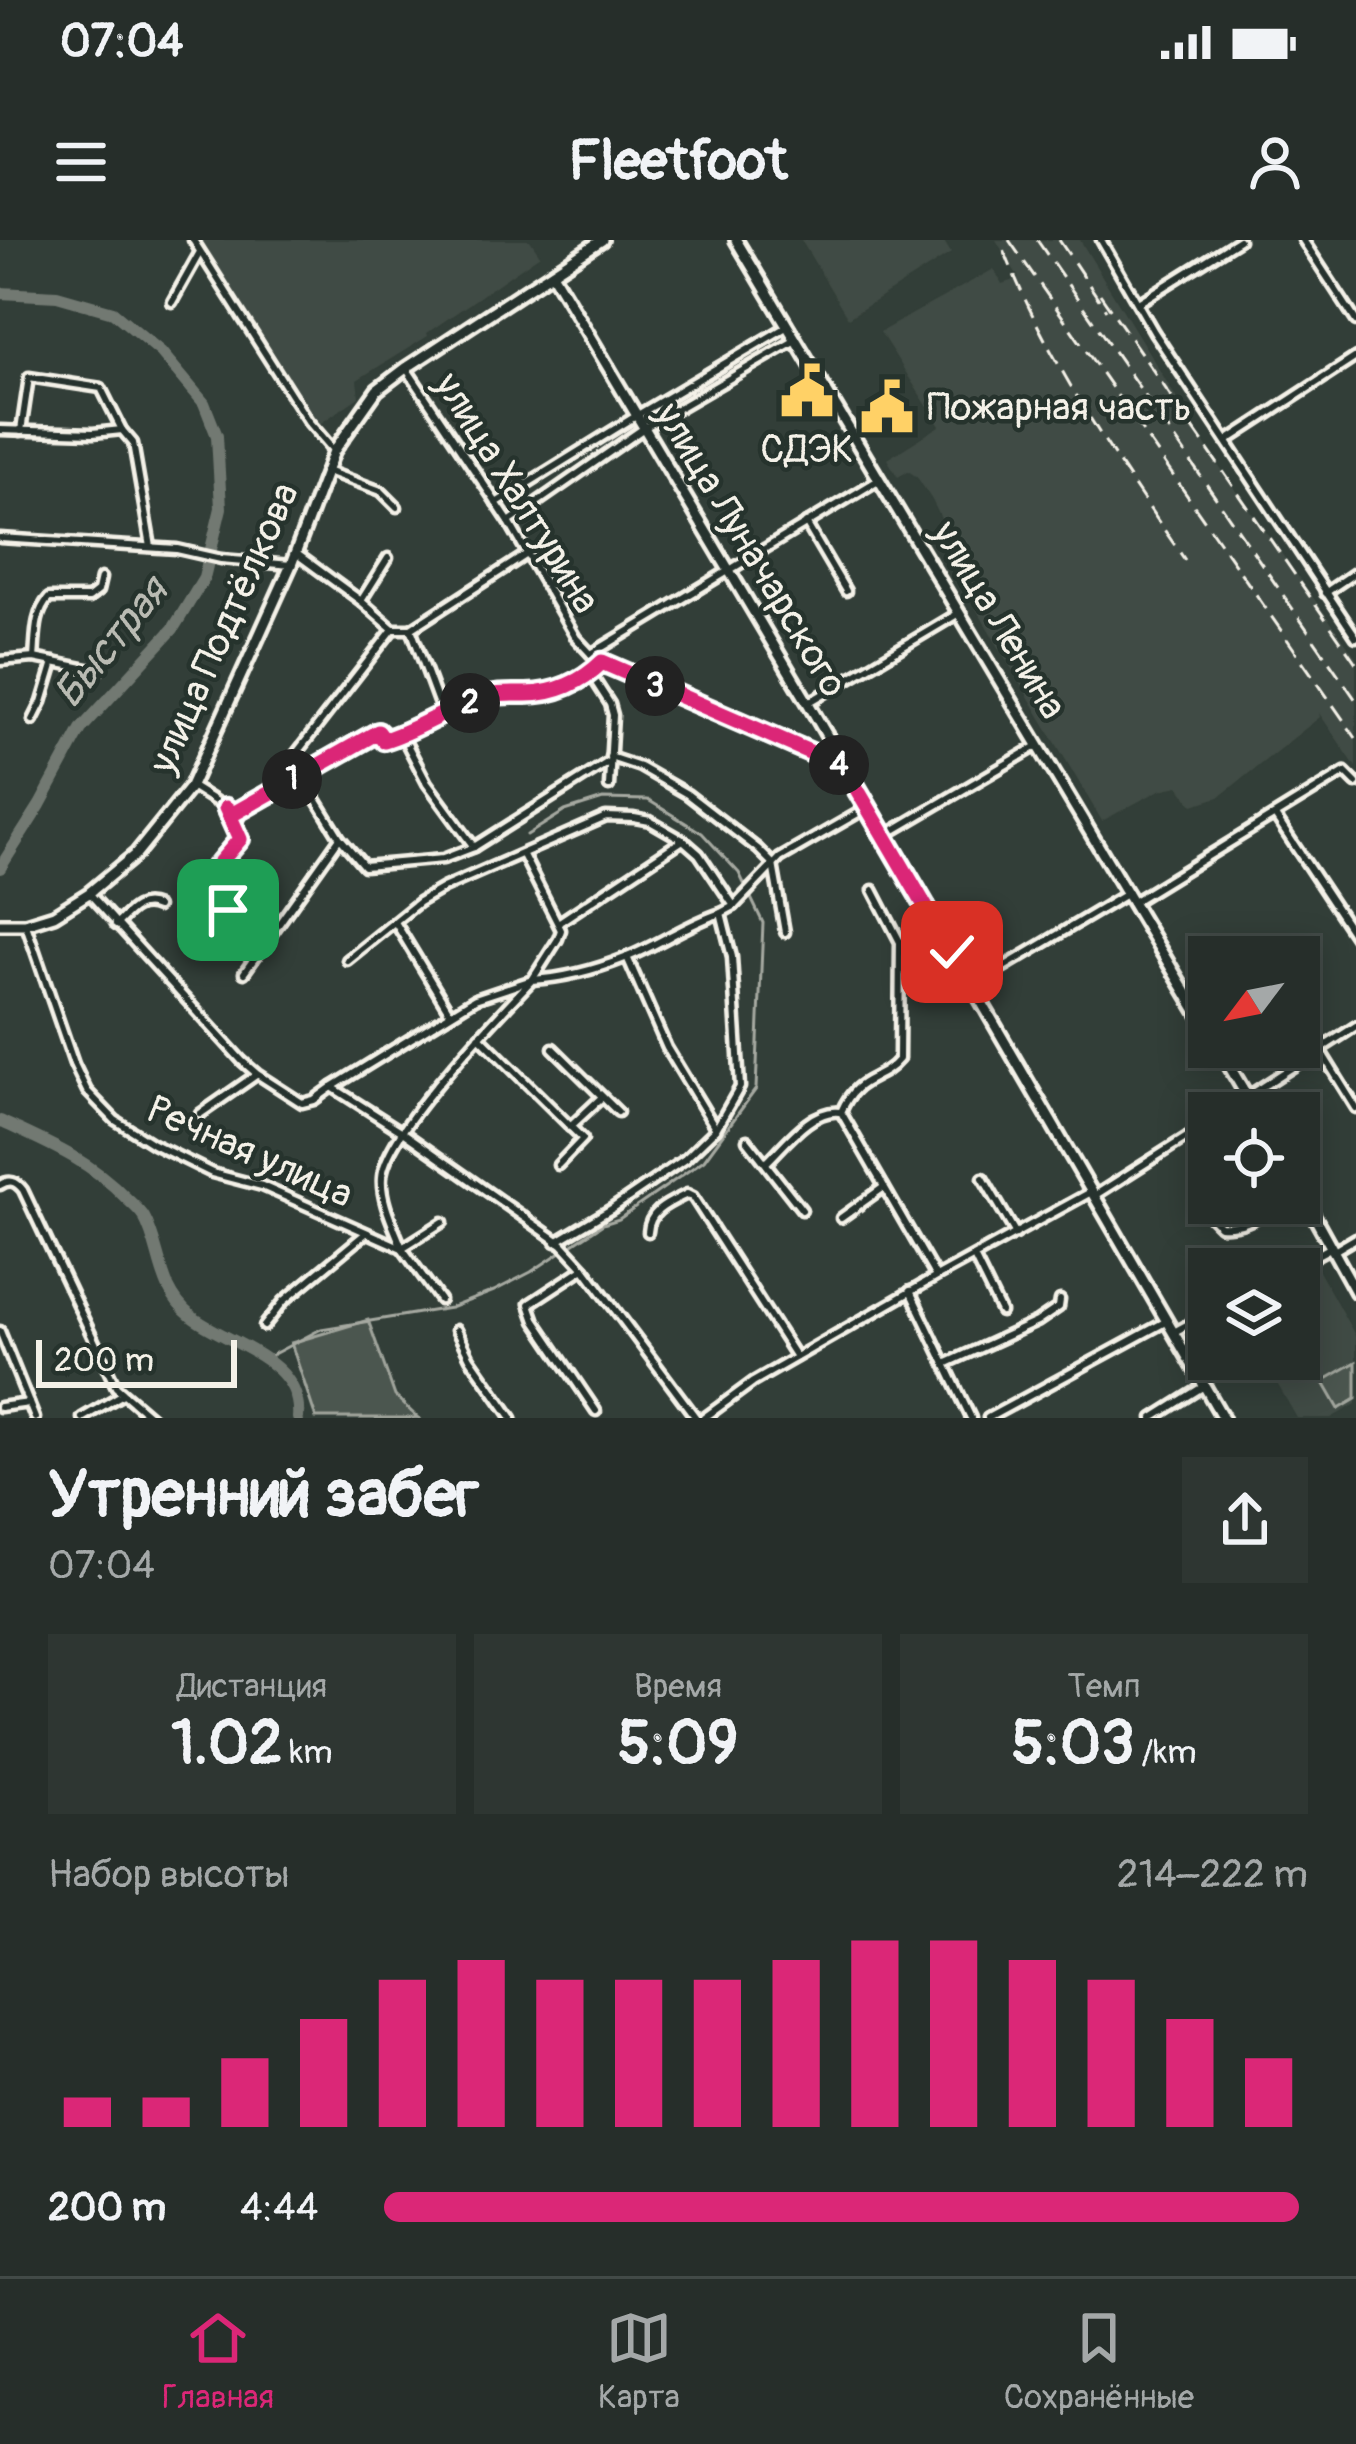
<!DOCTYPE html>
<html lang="ru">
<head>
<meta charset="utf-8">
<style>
	:root { --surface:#262e2a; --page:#2e3632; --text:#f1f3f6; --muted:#a4a8a8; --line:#424a47; --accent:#db2777 }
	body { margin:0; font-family:Pangolin,sans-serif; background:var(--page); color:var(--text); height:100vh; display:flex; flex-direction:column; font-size:45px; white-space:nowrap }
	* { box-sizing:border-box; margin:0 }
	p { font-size:39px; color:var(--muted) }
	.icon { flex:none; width:66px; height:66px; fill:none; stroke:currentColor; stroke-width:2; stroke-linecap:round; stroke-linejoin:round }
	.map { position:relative; height:1178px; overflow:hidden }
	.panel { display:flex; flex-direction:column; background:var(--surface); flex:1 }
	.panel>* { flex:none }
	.needle { width:78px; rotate:238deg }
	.tools { position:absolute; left:1188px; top:696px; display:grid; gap:24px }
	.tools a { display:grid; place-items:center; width:132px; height:132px; border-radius:0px; background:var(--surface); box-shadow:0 6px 30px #0003,0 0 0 3px var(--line); font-size:60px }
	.scale { position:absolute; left:36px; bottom:30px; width:201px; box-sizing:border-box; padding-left:12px; border:6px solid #f4f1e8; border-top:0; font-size:33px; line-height:42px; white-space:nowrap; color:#f4f1e8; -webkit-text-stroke:9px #26332d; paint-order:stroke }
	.pin { position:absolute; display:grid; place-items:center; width:102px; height:102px; color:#fff; margin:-51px; border-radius:24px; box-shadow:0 6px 18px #0006 }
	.km { position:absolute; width:60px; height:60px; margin:-30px; border-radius:50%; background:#222; color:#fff; font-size:33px; line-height:60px; text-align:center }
	.round { display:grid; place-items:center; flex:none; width:126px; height:126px; border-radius:0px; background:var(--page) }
	.overview { display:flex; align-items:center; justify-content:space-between; height:204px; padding:0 48px }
	h1 { font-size:66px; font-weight:700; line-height:90px }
	.figures { display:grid; grid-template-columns:repeat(3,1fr); gap:18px; height:204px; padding:12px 48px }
	.figures div { display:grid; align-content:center; border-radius:0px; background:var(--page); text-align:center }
	.figures b { font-size:60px; font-weight:700 }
	.figures small { font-size:33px; font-weight:400 }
	.figures p { font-size:33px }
	.chart { height:336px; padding:24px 48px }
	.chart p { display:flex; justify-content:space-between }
	.chart svg { width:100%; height:216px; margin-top:12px; stroke:var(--accent); stroke-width:6 }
	ul { padding:0 48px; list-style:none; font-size:39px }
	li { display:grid; grid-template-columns:192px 144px 1fr; align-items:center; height:90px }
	li i { height:30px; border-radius:15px; background:var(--accent) }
	.status { display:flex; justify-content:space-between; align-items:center; height:84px; padding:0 60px; background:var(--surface); direction:ltr }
	.status svg { height:33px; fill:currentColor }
	header { display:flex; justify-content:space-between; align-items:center; height:156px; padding:0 48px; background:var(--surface); font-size:54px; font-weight:700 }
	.tabs { display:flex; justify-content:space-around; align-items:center; height:168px; border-top:3px solid var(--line); background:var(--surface); font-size:33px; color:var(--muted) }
	.tabs a { display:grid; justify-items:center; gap:6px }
	.tabs .on { color:var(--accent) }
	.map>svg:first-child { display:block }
</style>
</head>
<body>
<div class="status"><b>07:04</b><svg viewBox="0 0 49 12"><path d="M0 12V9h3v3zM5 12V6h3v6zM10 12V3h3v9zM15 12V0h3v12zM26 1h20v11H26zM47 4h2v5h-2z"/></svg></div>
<header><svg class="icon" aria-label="menu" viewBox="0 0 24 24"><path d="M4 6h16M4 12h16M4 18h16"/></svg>Fleetfoot<svg class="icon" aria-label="person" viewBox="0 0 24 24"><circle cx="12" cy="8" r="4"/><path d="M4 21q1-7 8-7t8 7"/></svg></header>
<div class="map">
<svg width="1356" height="1178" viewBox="0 0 1356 1178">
	<rect width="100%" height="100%" fill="#323e38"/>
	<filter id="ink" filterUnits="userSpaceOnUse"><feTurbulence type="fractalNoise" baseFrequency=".00833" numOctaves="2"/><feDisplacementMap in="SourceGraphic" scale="24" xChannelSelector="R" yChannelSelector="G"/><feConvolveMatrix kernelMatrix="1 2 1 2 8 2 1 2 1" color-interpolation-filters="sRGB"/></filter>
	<g filter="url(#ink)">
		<!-- built -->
		<g fill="#404b44">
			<polygon points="201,0 530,0 540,15 427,93 428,96 357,140 359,157 318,185 306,173"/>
			<polygon points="801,0 943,0 951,13 848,78"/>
			<polygon points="996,0 1080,0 1215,221 1356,417 1356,527 1319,473 1320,477 1219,557 1193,565 1179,546 1160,550 1102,581 936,301 948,293 932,260 917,237 908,231 898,237 887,219 940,186 880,92 994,29 1002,44 1019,38"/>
			<polygon points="1316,1026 1356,1097 1356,1164 1331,1178 1297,1178 1263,1119 1299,1119 1299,1036"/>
		</g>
		<!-- green -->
		<g fill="#4c564f" stroke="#a0a49c" stroke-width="3">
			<polygon points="368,1080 395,1156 418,1178 316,1178 291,1103"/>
			<polygon points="1356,1122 1356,1159 1339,1169 1323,1141"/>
		</g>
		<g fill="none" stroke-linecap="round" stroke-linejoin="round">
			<!-- stream -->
			<polyline stroke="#a6a9a1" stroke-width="3" points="266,1118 321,1089 450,1068 494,1051 531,1032 603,984 619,979 704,920 756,849 763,683 739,633 702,593 648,560 603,559 565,571 527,595"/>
			<!-- river -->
			<g stroke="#727972" stroke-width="12">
				<polyline points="0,53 57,56 113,72 161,112 204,163 217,196 221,268 204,338 173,389 81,489 40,565 0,628"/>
				<path d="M0 881C45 902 90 920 125 957 131 963 140 970 144 977 162 1009 157 1049 191 1076 226 1104 303 1118 298 1178"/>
			</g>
			<defs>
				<g id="minor">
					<polyline points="193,0 308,181 334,211"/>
					<polyline points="1101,0 1154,92 1356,397"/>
					<polyline points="1303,0 1356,81"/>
					<polyline points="172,62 200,12"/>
					<polyline points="1138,63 1239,0"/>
					<polyline points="406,128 509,282 576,398 591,414 614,428 844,527"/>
					<polyline points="0,190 93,193 122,190"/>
					<polyline points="21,191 29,137 101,148 122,190 133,203 151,307"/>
					<polyline points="1227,201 1356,117"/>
					<polyline points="327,231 381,251 397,267"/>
					<polyline points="496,263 636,176 788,86"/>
					<polyline points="509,282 644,188 794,101"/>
					<polyline points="806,283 846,351"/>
					<polyline points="0,298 177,309 221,319 291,325"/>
					<polyline points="297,314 361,361 393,389 411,389"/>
					<polyline points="1325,353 1356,332"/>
					<polyline points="361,361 388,318"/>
					<polyline points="411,389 524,316"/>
					<polyline points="411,389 442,473"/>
					<polyline points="591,414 880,239"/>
					<path d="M34 418C36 397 34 374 49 358H89L98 351 101 338"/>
					<polyline points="0,421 34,418 98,431"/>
					<polyline points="590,433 610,464 613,475 609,546"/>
					<polyline points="808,463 959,373"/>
					<polyline points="33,480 42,462 54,422"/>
					<polyline points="402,495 427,543 474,607"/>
					<polyline points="610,517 640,527 687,554 758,609 773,624 785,692"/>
					<path d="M301 535 378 492 384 499C421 490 451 465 488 456 500 453 513 454 525 454 554 454 581 443 601 422"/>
					<polyline points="286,543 301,535 340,598 364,626 443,619 474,607 610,521"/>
					<polyline points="191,546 234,573 282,546 286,543 295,515 393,389"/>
					<polyline points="228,572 240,599 206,639 228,670"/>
					<polyline points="1275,576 1356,698"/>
					<polyline points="884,596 1039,505"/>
					<polyline points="89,653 242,821 257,834 302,863 314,860 332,847 401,891 562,1004 584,1028 696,1178"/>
					<polyline points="1133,662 1345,532 1356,543"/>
					<polyline points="395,682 450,773"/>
					<polyline points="558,683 683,600"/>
					<polyline points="26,685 74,824 87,851 115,880 153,904 212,933 262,946 402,1008 440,1060"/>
					<path d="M116 685C129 672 138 659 157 667"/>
					<polyline points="627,717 667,808 716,889"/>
					<polyline points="347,720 419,662 443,648 606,577 634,578 650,581 683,600 699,614 734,666"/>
					<polyline points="244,733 339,599"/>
					<polyline points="972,746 1128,653"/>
					<polyline points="479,796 583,899 558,925"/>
					<polyline points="553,808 618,872"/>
					<polyline points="1320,810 1356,868"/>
					<polyline points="332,847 475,759 532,740 558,699 561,690 523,615"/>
					<polyline points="1248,856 1356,786"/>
					<path d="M841 872C858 833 878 844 899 819L900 702 873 650"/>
					<polyline points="841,872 935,1035"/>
					<polyline points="1225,873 1248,859"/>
					<polyline points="200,874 256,835"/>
					<polyline points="570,887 602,857"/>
					<polyline points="747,900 802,970"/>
					<path d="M766 923C785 905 811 869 839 872"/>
					<polyline points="983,938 1016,994"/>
					<path d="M0 945C10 939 16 941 23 950L116 1147 152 1178"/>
					<polyline points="1094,956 1209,883"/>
					<path d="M1209 975 1220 986C1244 988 1259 976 1280 963"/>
					<polyline points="841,978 884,947"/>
					<path d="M443 982 402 1008C394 987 380 960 382 937 385 892 498 776 532 740 565 738 595 730 625 718 658 705 687 684 721 673L734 666 780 618 867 568"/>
					<path d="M648 992C649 970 669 963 687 954L693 957 796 1117"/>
					<polyline points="556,1002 613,968 685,919 716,889 740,847 732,717 721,673"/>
					<polyline points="1334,1011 1356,998"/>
					<polyline points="974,1017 1001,1072"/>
					<polyline points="584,1028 529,1064 535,1081 596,1171"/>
					<polyline points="1291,1029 1330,1008"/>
					<polyline points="910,1051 971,1178"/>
					<polyline points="264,1086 284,1061 366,993"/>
					<polyline points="456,1090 470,1118 512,1178"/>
					<polyline points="0,1091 35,1178"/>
					<polyline points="1174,1092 1209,1073"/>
					<polyline points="945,1124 1037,1082 1059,1067 1060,1060"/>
					<polyline points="0,1167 29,1163"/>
					<polyline points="82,1178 123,1154"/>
					<polyline points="704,1178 753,1142 936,1037 1091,952"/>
					<polyline points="988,1178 1167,1081"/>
					<polyline points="1153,1178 1204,1146"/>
				</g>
				<g id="major">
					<polyline points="736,0 1209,791"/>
					<polyline points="552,33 808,463 1223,1178"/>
					<polyline points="0,684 25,684 54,675 89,653 136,614 191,546 291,325 334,211 377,150 406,128 602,0"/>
					<polyline points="1218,807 1257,873"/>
					<polyline points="1299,949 1356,1052"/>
				</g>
			</defs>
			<!-- minor casing -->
			<use href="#minor" stroke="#f4f1e8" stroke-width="15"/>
			<!-- major casing -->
			<use href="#major" stroke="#f4f1e8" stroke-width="18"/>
			<!-- minor -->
			<use href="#minor" stroke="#26332d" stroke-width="6"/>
			<!-- major -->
			<use href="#major" stroke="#26332d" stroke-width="9"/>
			<!-- rail -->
			<g stroke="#f4f1e8" stroke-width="3" stroke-dasharray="18 9" stroke-linecap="butt">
				<polyline points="1009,0 1356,498"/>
				<polyline points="1037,0 1356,460"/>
				<polyline points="1059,0 1106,70"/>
				<path d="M1004 10C1048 123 1116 220 1185 320"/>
				<polyline points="1100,54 1356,423"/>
			</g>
		</g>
	</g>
	<g fill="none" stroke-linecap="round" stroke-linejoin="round" filter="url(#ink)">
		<defs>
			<path id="route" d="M228 670 206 639 240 599 226 568 233 574 378 492 384 500C421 489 451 465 488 456 501 453 513 454 526 454 555 454 582 442 602 422L844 527 952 712"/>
		</defs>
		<!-- route casing -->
		<use href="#route" stroke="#fff" stroke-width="24"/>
		<!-- route -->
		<use href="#route" stroke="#db2777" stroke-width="15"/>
	</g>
	<!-- icons -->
	<defs>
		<symbol id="civic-bare" viewBox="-9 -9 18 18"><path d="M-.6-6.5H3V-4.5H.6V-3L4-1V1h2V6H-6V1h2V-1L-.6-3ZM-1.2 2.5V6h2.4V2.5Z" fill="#ffd166" stroke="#26332d" stroke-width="2.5" paint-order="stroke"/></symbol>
	</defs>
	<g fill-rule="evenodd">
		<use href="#civic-bare" x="769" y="113" width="76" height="76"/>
		<use href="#civic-bare" x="849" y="129" width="76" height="76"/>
	</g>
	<g text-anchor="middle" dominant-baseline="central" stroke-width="9" stroke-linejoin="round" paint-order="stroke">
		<!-- poi labels -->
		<g font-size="39" fill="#f4f1e8" stroke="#26332d" text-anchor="start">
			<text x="927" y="167">Пожарная часть</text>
			<text x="807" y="209" text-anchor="middle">СДЭК</text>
		</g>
		<!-- street labels -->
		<g font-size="39" fill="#f4f1e8" stroke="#26332d">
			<text transform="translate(517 253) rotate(58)">улица Халтурина</text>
			<text transform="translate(751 310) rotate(59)">улица Луначарского</text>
			<text transform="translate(999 380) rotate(59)">улица Ленина</text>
			<text transform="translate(224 388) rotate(-66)">улица Подтёлкова</text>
			<text transform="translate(250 912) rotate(24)">Речная улица</text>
		</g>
		<!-- water labels -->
		<g font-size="42" font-style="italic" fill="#babbb3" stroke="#26332d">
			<text transform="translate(111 403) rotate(-51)">Быстрая</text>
		</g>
	</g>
</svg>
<div class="tools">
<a><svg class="needle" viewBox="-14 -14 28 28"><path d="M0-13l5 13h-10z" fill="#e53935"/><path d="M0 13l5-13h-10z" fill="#a4a8a8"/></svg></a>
<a><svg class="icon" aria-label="locate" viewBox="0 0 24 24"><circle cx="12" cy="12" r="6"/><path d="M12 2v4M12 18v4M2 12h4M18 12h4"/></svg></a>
<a><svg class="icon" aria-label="layers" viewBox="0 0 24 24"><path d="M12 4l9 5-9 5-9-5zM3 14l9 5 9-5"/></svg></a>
</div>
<div class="scale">200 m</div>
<div class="pin" style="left:228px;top:670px;background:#1e9e55"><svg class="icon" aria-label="arrive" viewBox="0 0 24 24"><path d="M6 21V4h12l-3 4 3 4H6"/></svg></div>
<div class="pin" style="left:952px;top:712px;background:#d93025"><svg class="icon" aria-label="check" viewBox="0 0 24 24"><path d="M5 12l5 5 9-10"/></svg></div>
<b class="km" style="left:292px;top:539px">1</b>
<b class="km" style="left:470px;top:463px">2</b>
<b class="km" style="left:655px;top:446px">3</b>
<b class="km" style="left:839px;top:525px">4</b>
</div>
<section class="panel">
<div class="overview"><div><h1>Утренний забег</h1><p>07:04</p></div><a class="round"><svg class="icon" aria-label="share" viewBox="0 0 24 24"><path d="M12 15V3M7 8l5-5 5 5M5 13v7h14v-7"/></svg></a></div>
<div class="figures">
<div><p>Дистанция</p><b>1.02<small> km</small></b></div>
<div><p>Время</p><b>5:09</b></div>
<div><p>Темп</p><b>5:03<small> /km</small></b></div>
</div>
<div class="chart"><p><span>Набор высоты</span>214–222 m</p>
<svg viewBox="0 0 160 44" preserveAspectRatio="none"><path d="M5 44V38M15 44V38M25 44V30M35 44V22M45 44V14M55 44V10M65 44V14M75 44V14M85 44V14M95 44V10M105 44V6M115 44V6M125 44V10M135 44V14M145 44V22M155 44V30"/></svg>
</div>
<ul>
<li><b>200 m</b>4:44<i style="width:99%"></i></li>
</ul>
</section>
<nav class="tabs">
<a class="on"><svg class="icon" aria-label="home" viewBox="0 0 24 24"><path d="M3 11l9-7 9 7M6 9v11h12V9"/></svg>Главная</a>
<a><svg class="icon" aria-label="map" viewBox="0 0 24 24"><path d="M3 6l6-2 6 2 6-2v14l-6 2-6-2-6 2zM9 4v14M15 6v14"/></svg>Карта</a>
<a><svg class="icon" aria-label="saved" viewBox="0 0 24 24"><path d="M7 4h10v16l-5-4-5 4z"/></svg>Сохранённые</a>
</nav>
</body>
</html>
